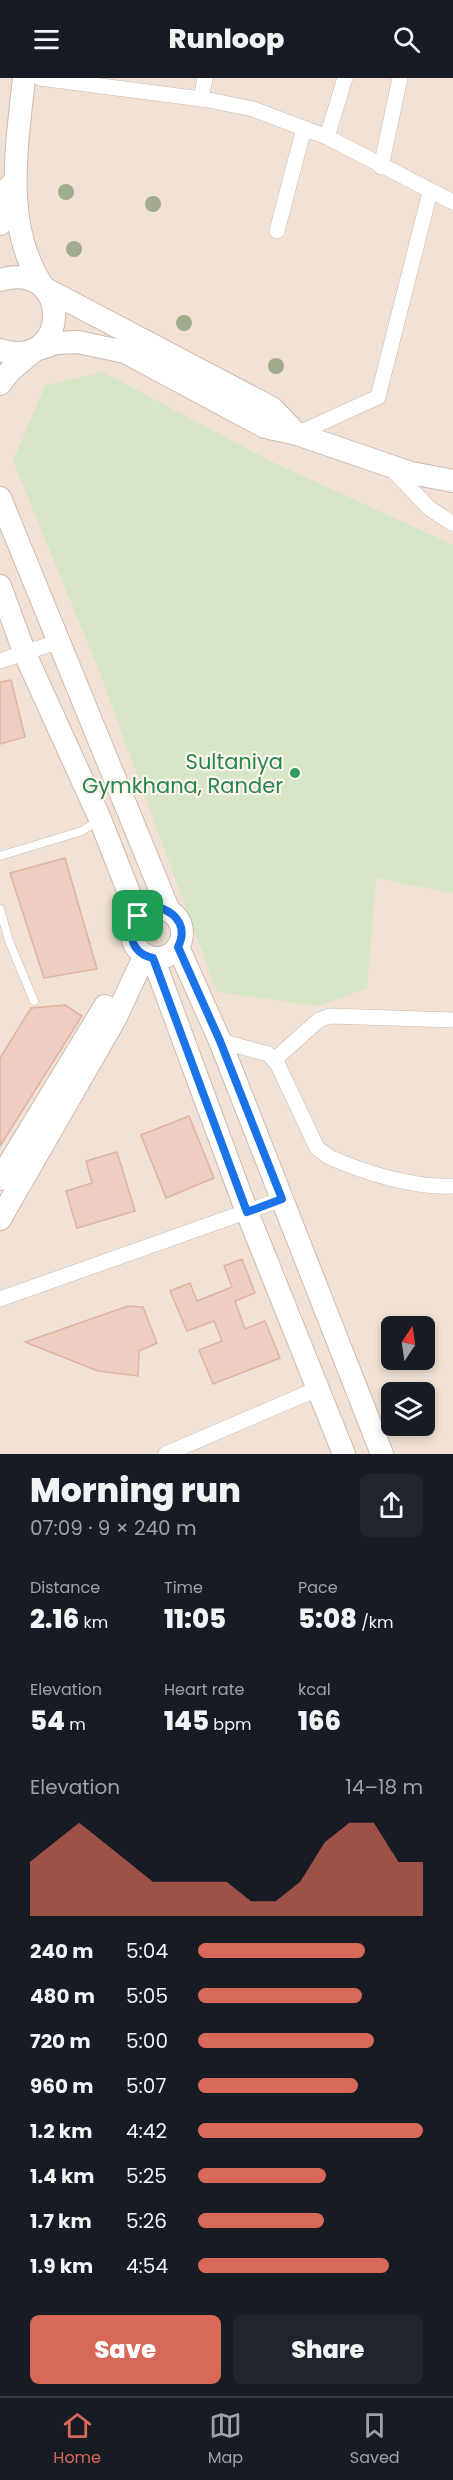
<!DOCTYPE html>
<html lang="en">
<head>
<meta charset="utf-8">
<style>
	:root { --surface:#171b24; --page:#20242c; --text:#f1f3f6; --muted:#9ea1a6; --line:#363941; --accent:#d86857 }
	body { margin:0; font-family:Poppins,sans-serif; background:var(--page); color:var(--text); height:100vh; display:flex; flex-direction:column; font-size:22px; white-space:nowrap }
	* { box-sizing:border-box; margin:0 }
	p { font-size:20px; color:var(--muted) }
	.icon { flex:none; width:33px; height:33px; fill:none; stroke:currentColor; stroke-width:2; stroke-linecap:round; stroke-linejoin:round }
	.map { position:relative; height:1376px; overflow:hidden }
	.side { display:flex; flex-direction:column; background:var(--surface); flex:1 }
	.side>* { flex:none }
	.needle { width:39px; rotate:13deg }
	.tools { position:absolute; left:381px; top:1238px; display:grid; gap:12px }
	.tools a { display:grid; place-items:center; width:54px; height:54px; border-radius:9px; background:var(--surface); box-shadow:0 3px 9px #0003; font-size:30px }
	.pin { position:absolute; display:grid; place-items:center; width:51px; height:51px; color:#fff; margin:-26px; border-radius:12px; box-shadow:0 3px 9px #0006 }
	.round { display:grid; place-items:center; flex:none; width:63px; height:63px; border-radius:9px; background:var(--page) }
	.summary { display:flex; align-items:center; justify-content:space-between; height:102px; padding:0 30px }
	h1 { font-size:33px; font-weight:800; line-height:45px }
	.stats { display:grid; grid-template-columns:repeat(3,1fr); gap:9px; height:102px; padding:6px 30px }
	.stats div { display:grid; align-content:center }
	.stats b { font-size:26px; font-weight:800 }
	.stats small { font-size:16px; font-weight:400 }
	.stats p { font-size:16px }
	.chart { height:168px; padding:12px 30px }
	.chart p { display:flex; justify-content:space-between }
	.chart svg { width:100%; height:108px; margin-top:6px; fill:var(--accent); opacity:.7 }
	.action { display:flex; gap:12px; margin-top:auto; padding:12px 30px }
	.action a { flex:1; height:69px; border-radius:9px; background:var(--accent); color:#fff; font-size:24px; font-weight:800; line-height:69px; text-align:center }
	.action a+a { background:var(--page); color:var(--text) }
	ul { padding:0 30px; list-style:none; font-size:20px }
	li { display:grid; grid-template-columns:96px 72px 1fr; align-items:center; height:45px }
	li i { height:15px; border-radius:8px; background:var(--accent) }
	header { display:flex; justify-content:space-between; align-items:center; height:78px; padding:0 30px; background:var(--surface); font-size:27px; font-weight:800 }
	.dock { display:flex; justify-content:space-around; align-items:center; height:84px; border-top:2px solid var(--line); background:var(--surface); font-size:16px; color:var(--muted) }
	.dock a { display:grid; justify-items:center; gap:3px }
	.dock .on { color:var(--accent) }
	.map>svg:first-child { display:block }
</style>
</head>
<body>
<header><svg class="icon" aria-label="menu" viewBox="0 0 24 24"><path d="M4 6h16M4 12h16M4 18h16"/></svg>Runloop<svg class="icon" aria-label="search" viewBox="0 0 24 24"><circle cx="10" cy="10" r="6"/><path d="M15 15l6 6"/></svg></header>
<div class="map">
<svg width="453" height="1376" viewBox="0 0 453 1376">
	<rect width="100%" height="100%" fill="#faf0e6"/>
	<!-- residential -->
	<path fill="#f1e2d5" fill-rule="evenodd" d="M0 0H453V1376H0ZM392 1248H424V1281H392ZM392 1314H424V1347H392Z"/>
	<!-- green -->
	<polygon fill="#d6e6c6" points="103,294 268,382 453,467 453,815 376,800 367,910 319,928 217,914 98,590 13,383 45,308"/>
	<!-- building -->
	<g fill="#edcec0" stroke="#deb3a2" stroke-width="1.5">
		<polygon points="11,602 25,659 0,666 0,604"/>
		<polygon points="65,780 97,891 44,900 10,795"/>
		<polygon points="65,927 82,938 0,1068 0,980 31,930"/>
		<polygon points="189,1038 214,1100 166,1120 141,1057"/>
		<polygon points="117,1074 135,1133 77,1150 66,1113 92,1105 86,1083"/>
		<polygon points="242,1181 255,1215 235,1223 245,1251 265,1243 280,1280 213,1306 199,1272 222,1263 214,1243 187,1253 170,1213 190,1205 197,1223 232,1209 224,1188"/>
		<polygon points="128,1228 143,1229 157,1265 139,1273 138,1298 98,1293 25,1264"/>
	</g>
	<g fill="none" stroke-linecap="round" stroke-linejoin="round">
		<defs>
			<g id="lane">
				<polyline points="0,778 82,753 97,743"/>
				<polyline points="0,831 9,863 34,923"/>
			</g>
			<g id="street">
				<polyline points="40,0 209,22 253,31 327,59 453,124"/>
				<polyline points="201,21 205,0"/>
				<polyline points="327,59 345,0"/>
				<polyline points="381,89 400,0"/>
				<polyline points="277,153 304,50"/>
				<polyline points="297,356 378,319 430,114"/>
				<polyline points="391,390 429,430 453,446"/>
				<polyline points="0,583 57,564"/>
				<path d="M220 963 268 976 277 985 317 1070 329 1079C365 1095 414 1110 453 1108"/>
				<polyline points="274,982 319,942 330,938 453,942"/>
				<polyline points="0,1221 282,1121"/>
				<polyline points="166,1376 317,1311"/>
			</g>
			<g id="secondary">
				<path d="M24 0C17 69 2 149 44 210L272 330 297 356"/>
				<polyline points="0,146 10,108"/>
				<path d="M0 202C72 180 72 295 0 272"/>
				<polyline points="0,306 10,293 35,272 56,265 78,264 125,274 265,349 297,356 411,395 453,403"/>
				<polyline points="0,420 169,833"/>
				<polyline points="0,508 25,576 100,741 138,838"/>
				<circle cx="157" cy="855" r="25"/>
				<polyline points="178,869 220,963 382,1376"/>
				<polyline points="153,880 247,1134 344,1376"/>
				<polyline points="0,1101 105,928"/>
				<polyline points="0,1141 115,941 145,877"/>
			</g>
		</defs>
		<!-- lane casing -->
		<use href="#lane" stroke="#cbb8ad" stroke-width="9"/>
		<!-- street casing -->
		<use href="#street" stroke="#cbb8ad" stroke-width="16"/>
		<!-- secondary casing -->
		<use href="#secondary" stroke="#cfb9ae" stroke-width="24"/>
		<!-- lane -->
		<use href="#lane" stroke="#fff" stroke-width="8"/>
		<!-- street -->
		<use href="#street" stroke="#fff" stroke-width="15"/>
		<!-- secondary -->
		<use href="#secondary" stroke="#fff" stroke-width="22"/>
	</g>
	<!-- trees -->
	<g fill="#a1ac8e">
		<circle cx="66" cy="114" r="8"/>
		<circle cx="153" cy="126" r="8"/>
		<circle cx="74" cy="171" r="8"/>
		<circle cx="184" cy="245" r="8"/>
		<circle cx="276" cy="288" r="8"/>
	</g>
	<g fill="none" stroke-linecap="round" stroke-linejoin="round">
		<defs>
			<path id="route" d="M161 830C179 837 187 851 178 869L220 963 282 1121 247 1134 153 880C121 874 127 831 161 830Z"/>
		</defs>
		<!-- route casing -->
		<use href="#route" stroke="#fff" stroke-width="12"/>
		<!-- route -->
		<use href="#route" stroke="#1a73e8" stroke-width="8"/>
	</g>
	<!-- markers -->
	<circle fill="#2e9e5b" stroke="#fdf5ec" stroke-width="2" cx="295" cy="695" r="6"/>
	<g text-anchor="middle" dominant-baseline="central" stroke-width="4.5" stroke-linejoin="round" paint-order="stroke">
		<!-- leisure labels -->
		<g font-size="21" fill="#27864d" stroke="#fdf5ec" text-anchor="end">
			<text x="283" y="683">Sultaniya<tspan x="283" dy="24">Gymkhana, Rander</tspan></text>
		</g>
	</g>
</svg>
<div class="tools">
<a><svg class="needle" viewBox="-14 -14 28 28"><path d="M0-13l5 13h-10z" fill="#e53935"/><path d="M0 13l5-13h-10z" fill="#9ea1a6"/></svg></a>
<a><svg class="icon" aria-label="layers" viewBox="0 0 24 24"><path d="M12 4l9 5-9 5-9-5zM3 14l9 5 9-5"/></svg></a>
</div>
<div class="pin" style="left:138px;top:838px;background:#1e9e55"><svg class="icon" aria-label="arrive" viewBox="0 0 24 24"><path d="M6 21V4h12l-3 4 3 4H6"/></svg></div>
</div>
<section class="side">
<div class="summary"><div><h1>Morning run</h1><p>07:09 · 9 × 240 m</p></div><a class="round"><svg class="icon" aria-label="share" viewBox="0 0 24 24"><path d="M12 15V3M7 8l5-5 5 5M5 13v7h14v-7"/></svg></a></div>
<div class="stats">
<div><p>Distance</p><b>2.16<small> km</small></b></div>
<div><p>Time</p><b>11:05</b></div>
<div><p>Pace</p><b>5:08<small> /km</small></b></div>
</div>
<div class="stats">
<div><p>Elevation</p><b>54<small> m</small></b></div>
<div><p>Heart rate</p><b>145<small> bpm</small></b></div>
<div><p>kcal</p><b>166</b></div>
</div>
<div class="chart"><p><span>Elevation</span>14–18 m</p>
<svg viewBox="0 0 160 44" preserveAspectRatio="none"><path d="M0 44V22L10 14L20 6L30 14L40 22L50 30L60 30L70 30L80 30L90 38L100 38L110 30L120 14L130 6L140 6L150 22L160 22V44z"/></svg>
</div>
<ul>
<li><b>240 m</b>5:04<i style="width:74%"></i></li>
<li><b>480 m</b>5:05<i style="width:73%"></i></li>
<li><b>720 m</b>5:00<i style="width:78%"></i></li>
<li><b>960 m</b>5:07<i style="width:71%"></i></li>
<li><b>1.2 km</b>4:42<i style="width:100%"></i></li>
<li><b>1.4 km</b>5:25<i style="width:57%"></i></li>
<li><b>1.7 km</b>5:26<i style="width:56%"></i></li>
<li><b>1.9 km</b>4:54<i style="width:85%"></i></li>
</ul>
<div class="action"><a>Save</a><a>Share</a></div>
</section>
<nav class="dock">
<a class="on"><svg class="icon" aria-label="home" viewBox="0 0 24 24"><path d="M3 11l9-7 9 7M6 9v11h12V9"/></svg>Home</a>
<a><svg class="icon" aria-label="map" viewBox="0 0 24 24"><path d="M3 6l6-2 6 2 6-2v14l-6 2-6-2-6 2zM9 4v14M15 6v14"/></svg>Map</a>
<a><svg class="icon" aria-label="saved" viewBox="0 0 24 24"><path d="M7 4h10v16l-5-4-5 4z"/></svg>Saved</a>
</nav>
</body>
</html>
